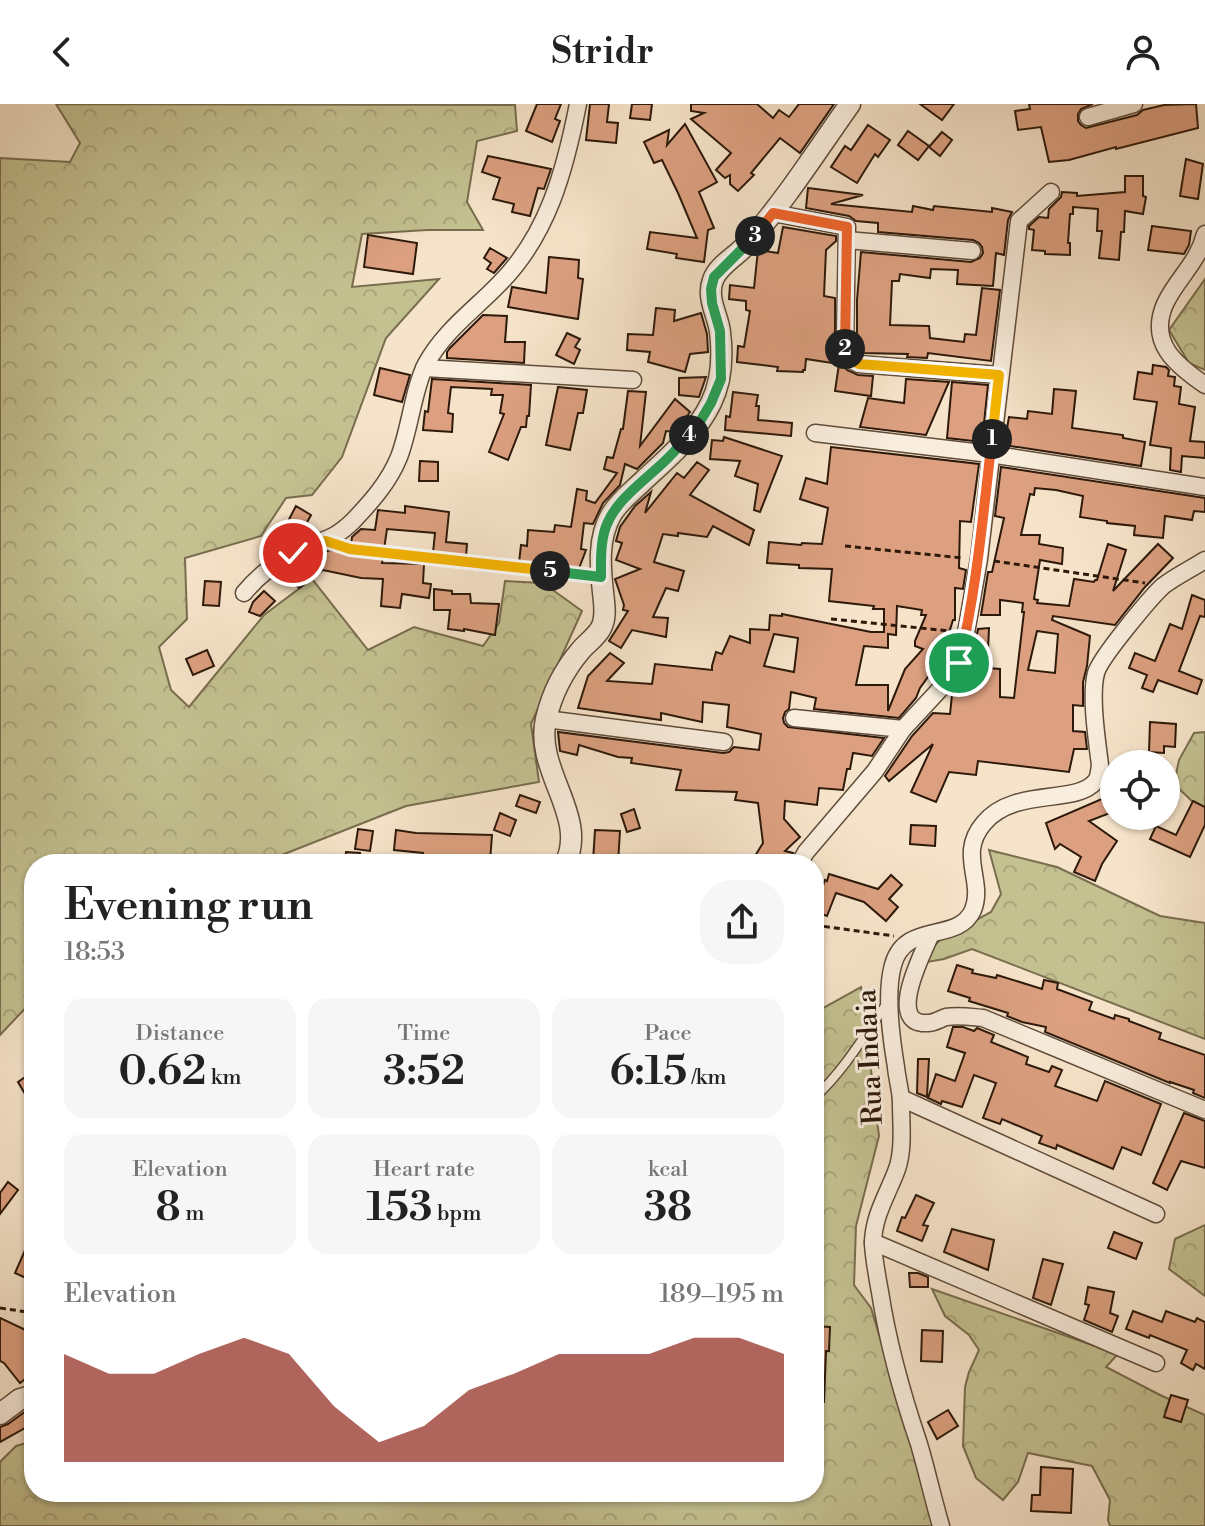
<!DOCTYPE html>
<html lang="en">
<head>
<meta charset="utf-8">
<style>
	:root { --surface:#fff; --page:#f6f6f6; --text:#222; --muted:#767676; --accent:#8f2418 }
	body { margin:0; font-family:"Libre Bodoni",serif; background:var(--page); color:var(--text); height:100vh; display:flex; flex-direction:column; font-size:30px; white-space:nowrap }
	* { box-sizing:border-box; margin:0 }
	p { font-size:26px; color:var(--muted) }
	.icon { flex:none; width:44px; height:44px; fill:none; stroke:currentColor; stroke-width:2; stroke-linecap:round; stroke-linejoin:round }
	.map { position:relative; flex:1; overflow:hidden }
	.sheet { position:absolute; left:24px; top:750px; width:800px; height:648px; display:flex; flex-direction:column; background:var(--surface); border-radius:32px; box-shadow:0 2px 6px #0004 }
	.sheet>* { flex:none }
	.fabs { position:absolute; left:1100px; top:646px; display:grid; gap:16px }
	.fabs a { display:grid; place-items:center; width:80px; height:80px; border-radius:50%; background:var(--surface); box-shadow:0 2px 6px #0004; font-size:40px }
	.pin { position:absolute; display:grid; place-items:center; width:68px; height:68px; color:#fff; margin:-34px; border:4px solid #fff; border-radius:50%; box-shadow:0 2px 8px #0007 }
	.km { position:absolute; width:40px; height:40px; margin:-20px; border-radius:50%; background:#222; color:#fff; font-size:22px; line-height:40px; text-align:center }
	.round { display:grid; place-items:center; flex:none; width:84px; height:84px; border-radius:32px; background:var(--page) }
	.headline { display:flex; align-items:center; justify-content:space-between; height:136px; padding:0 40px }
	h1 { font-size:44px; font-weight:600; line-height:60px }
	.metrics { display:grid; grid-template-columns:repeat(3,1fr); gap:12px; height:136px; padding:8px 40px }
	.metrics div { display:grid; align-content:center; border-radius:20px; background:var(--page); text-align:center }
	.metrics b { font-size:40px; font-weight:600 }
	.metrics small { font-size:22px; font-weight:400 }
	.metrics p { font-size:22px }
	.chart { height:224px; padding:16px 40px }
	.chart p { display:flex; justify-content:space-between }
	.chart svg { width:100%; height:144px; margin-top:8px; fill:var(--accent); opacity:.7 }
	header { display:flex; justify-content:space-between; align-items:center; height:104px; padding:0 40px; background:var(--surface); font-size:36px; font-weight:600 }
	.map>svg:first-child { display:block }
</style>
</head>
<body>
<header><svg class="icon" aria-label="back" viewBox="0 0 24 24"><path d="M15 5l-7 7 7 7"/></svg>Stridr<svg class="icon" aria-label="person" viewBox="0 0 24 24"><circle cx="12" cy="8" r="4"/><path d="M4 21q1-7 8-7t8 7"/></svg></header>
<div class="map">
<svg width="1205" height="1422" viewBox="0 0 1205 1422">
	<defs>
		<pattern id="forest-crowns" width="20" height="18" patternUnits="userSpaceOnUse" patternTransform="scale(2)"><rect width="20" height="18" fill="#c4c191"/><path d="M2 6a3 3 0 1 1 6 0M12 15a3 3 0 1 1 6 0" fill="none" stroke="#a9a57c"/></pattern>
	</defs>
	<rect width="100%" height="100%" fill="#f6e4ca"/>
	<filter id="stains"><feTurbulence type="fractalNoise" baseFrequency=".0025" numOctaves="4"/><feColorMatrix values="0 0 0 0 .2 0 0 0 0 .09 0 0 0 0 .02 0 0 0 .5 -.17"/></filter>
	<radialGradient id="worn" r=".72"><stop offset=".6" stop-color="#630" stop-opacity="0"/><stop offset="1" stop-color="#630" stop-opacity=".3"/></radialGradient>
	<!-- forest -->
	<g fill="url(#forest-crowns)" stroke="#786d4e" stroke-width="2">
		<polygon points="56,0 515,1 517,27 477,37 467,98 483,126 427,126 362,130 352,183 439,175 386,234 342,353 312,391 286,394 261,432 185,454 187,515 159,543 171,586 189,603 264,511 312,475 368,546 414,523 483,542 499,519 505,477 543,479 582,507 531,620 539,678 406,702 259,760 34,760 34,895 0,931 0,54 70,58 80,39"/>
		<polygon points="1205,175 1205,266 1189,259 1169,226"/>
		<polygon points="1205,628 1205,714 1198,703 1174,680 1179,656 1194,629"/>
		<polygon points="989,746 1057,763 1160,812 1205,819 1205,935 972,845 944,855 927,858 931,845 941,835 991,808 1001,790"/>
		<polygon points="861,883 879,1032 856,1122 854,1181 871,1204 936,1422 0,1422 0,1358 16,1342 34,1337 34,1388 814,1388 814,1256 825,1244 814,1216 814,909"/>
		<polygon points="1205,1121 1205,1192 1169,1165 1175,1135"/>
		<polygon points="932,1185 1118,1250 1106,1263 1160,1291 1205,1311 1205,1422 1110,1422 1108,1416 1110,1396 1092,1362 1028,1349 1018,1378 1003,1396 976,1374 963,1342 965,1283 969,1268 979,1246 969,1231 945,1212"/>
	</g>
	<!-- building -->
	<g fill="#dca080" stroke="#2d190a" stroke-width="2" fill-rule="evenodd">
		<polygon points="537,0 561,0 555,15 560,17 552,38 526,27"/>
		<polygon points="590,0 609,0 607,18 618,19 616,39 586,36"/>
		<polygon points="632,0 652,0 650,16 630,14"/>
		<polygon points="691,0 757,0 773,14 779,6 789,13 799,0 834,0 800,49 780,34 751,69 754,71 738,87 730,80 730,71 725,74 716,66 731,49 691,15 704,9 691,7"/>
		<polygon points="920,0 954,0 942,16"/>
		<polygon points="1029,0 1093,0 1081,5 1078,10 1078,17 1081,21 1086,24 1137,11 1143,6 1164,1 1196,0 1198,24 1116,45 1116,43 1069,56 1049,58 1041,23 1018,26 1015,7 1030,5"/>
		<polygon points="685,20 717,78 699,88 714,124 708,126 704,158 676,154 677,150 647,145 650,128 697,134 678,89 662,56 654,59 644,38 669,26 667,41"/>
		<polygon points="868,21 890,36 878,53 875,50 857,79 831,63 845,42 851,46"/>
		<polygon points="908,27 929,42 918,56 898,41"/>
		<polygon points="942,28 952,36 940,52 929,43"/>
		<polygon points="488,52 551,65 544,85 538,84 530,112 512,108 514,100 493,95 500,74 482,68"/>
		<polygon points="1186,55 1203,60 1198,95 1180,92"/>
		<polygon points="1125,72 1143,72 1143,92 1146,93 1143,110 1125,107 1124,128 1121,128 1119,156 1099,154 1102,127 1097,127 1098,105 1073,103 1073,110 1070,110 1068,139 1070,139 1070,151 1045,150 1045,147 1032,146 1034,126 1029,125 1029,122 1039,113 1048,114 1049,105 1061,93 1062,88 1077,89 1077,92 1125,88"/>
		<polygon points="808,84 863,91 831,100 912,108 913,102 933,106 934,102 992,108 992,104 1012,108 1008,116 1004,151 996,149 993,182 957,180 958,166 931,165 930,174 900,170 899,177 892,177 890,221 929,222 930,234 964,238 965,230 976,231 982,184 1000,186 991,257 928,249 927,254 907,253 908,250 862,249 857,246 857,196 861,148 971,158 980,154 983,149 982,143 979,139 973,136 878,128 878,119 856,117 849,112 806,104"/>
		<polygon points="1152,122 1191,127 1189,141 1184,150 1148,146"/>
		<polygon points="783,123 836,132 836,137 826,146 824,192 835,194 835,248 839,258 847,266 858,271 873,272 871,292 835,287 839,260 806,255 805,266 803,266 803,268 777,267 778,263 737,258 738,242 744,243 750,207 746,206 746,197 729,195 730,181 754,184 758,146 778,149"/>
		<polygon points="368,131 417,139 413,170 364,163"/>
		<polygon points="490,144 507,154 494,169 487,165 491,159 484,154"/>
		<polygon points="549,153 579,156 578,174 583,175 578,215 508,203 512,183 546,189"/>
		<polygon points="656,204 675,206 674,217 701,209 707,230 708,248 690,250 685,268 648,258 650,248 627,246 628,230 653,231"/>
		<polygon points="483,211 507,212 505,238 525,238 524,259 447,254 447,248 450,244"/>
		<polygon points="567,229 580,235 575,243 580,246 574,260 556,251"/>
		<polygon points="1153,261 1166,263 1169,266 1168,272 1175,273 1174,282 1181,283 1179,300 1195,303 1190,337 1205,338 1205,354 1182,352 1181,368 1170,366 1171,344 1150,341 1157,298 1134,295 1138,268 1152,270"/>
		<polygon points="380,264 410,271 402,298 374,291"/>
		<polygon points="706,273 699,293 679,291 679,274"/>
		<polygon points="432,275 531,281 529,312 527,312 526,323 521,323 508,356 489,348 504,310 500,309 503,291 491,291 492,285 451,283 448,309 453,310 452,328 423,326 425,307 428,308"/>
		<polygon points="906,275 949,278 926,331 860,323 868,294 904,299"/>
		<polygon points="952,278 988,281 982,338 947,334"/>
		<polygon points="558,283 587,286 583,309 578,309 570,346 546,341"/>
		<polygon points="1054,285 1076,287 1072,324 1123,331 1123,334 1145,338 1141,362 1004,341 1009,313 1027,315 1028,307 1052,310"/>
		<polygon points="628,287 646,288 640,342 675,295 690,308 675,328 666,327 663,339 637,365 625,360 620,381 603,399 593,420 584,419 581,445 586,446 578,467 519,459 521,441 527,442 528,426 554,428 555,421 571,423 577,385 587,387 586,396 595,399 617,369 604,365 607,353 613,354 621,325 623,325"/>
		<polygon points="733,288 758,291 756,302 759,302 758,316 792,319 791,332 725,326 726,312 730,313"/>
		<polygon points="724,333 782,352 760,408 754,406 758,380 735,372 740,357 710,355 712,336 723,337"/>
		<path d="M831 343 979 360 971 418 960 417 959 464 966 466 963 485 955 484V516H953L941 555 920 584 916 594 899 614 814 605 816 594 791 588 789 605 785 608 783 614 784 619 788 623 884 634 872 652 853 649 850 665H847L843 686 819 684 817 701 785 697 784 715 800 733 785 747 793 749 788 760H750L763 739 758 699 735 696 737 688 676 686 681 666 631 659 632 654 618 653 579 641 577 651 560 647 558 628 723 649 729 648 734 643 759 646 761 630 727 623 729 601 703 598 702 618 661 609V616L578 604 588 572 610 549 624 559 607 577 652 580 655 560 712 566V562L716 548 722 550 730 532 750 539V525L769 526 770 511 782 512V510L871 528H884V505H873L874 502 829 497 832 465 799 464V461L767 459 769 438 801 441 802 439 822 440 828 404 800 395 806 374 827 380ZM897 502 922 506 921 511H926L915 537V542L923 545 905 565 888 607V581H856L864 542 888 544V530L896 531ZM774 530 798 534 794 568 764 562Z"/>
		<polygon points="420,357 438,358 438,377 419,377"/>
		<polygon points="697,358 709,366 690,391 754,426 749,441 713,422 707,433 678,429 678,432 663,430 654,458 684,467 678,487 666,484 653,513 668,514 666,533 632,526 621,544 609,537 628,507 623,506 624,501 615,475 640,465 616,456 622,439 616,437 620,423 635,402 651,388 645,409 677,369 684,374"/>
		<path d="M1001 363 1205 394V408L1194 407 1192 416 1165 412 1163 434 1134 431 1135 422 1107 419V417L1080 413 1083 392 1056 386 1035 384 1034 391 1030 390 1021 431H1040L1039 440 1063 444 1062 460 1040 456 1034 495 1038 496 1037 499 1069 502 1074 475 1094 478 1095 476H1097L1108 440 1126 446 1113 487 1158 440 1173 454 1145 483 1115 521 1053 512 1052 516 1090 532 1087 562 1083 578V602L1073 601V627L1085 628 1087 645H1074L1069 668 978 657 976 671 949 668 936 698 911 688 933 640 889 677 885 672 912 632 933 609 950 610 952 591H957V581L963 572 986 573 988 564 1000 565V593L1014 594 1024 508H1022L1023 499 1000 496V511H981L988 468H992L1004 414 995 412ZM1037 527 1058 530 1055 569 1028 566Z"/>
		<polygon points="296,402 311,411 300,431 285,423"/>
		<polygon points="405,402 449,408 446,438 467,440 466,452 433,449 435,429 387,425 382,459 424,460 423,479 431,480 429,494 402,490 400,504 381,502 383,475 361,474 323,466 299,484 285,468 300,458 330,446 350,449 352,433 361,425 375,426 378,406 405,409"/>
		<polygon points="205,477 221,478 219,502 203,501"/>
		<polygon points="434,485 452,487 452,490 470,490 471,499 499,500 495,531 464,525 464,527 448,525 450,506 434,506"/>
		<polygon points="264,487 275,497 260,512 249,508 253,498"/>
		<polygon points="1192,491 1205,496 1205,513 1200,512 1179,567 1202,576 1197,590 1158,576 1153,588 1142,584 1147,571 1129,564 1135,549 1155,557 1170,520 1182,525"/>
		<polygon points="989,524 988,546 974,545 978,525"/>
		<polygon points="207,546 214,562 193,571 186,555"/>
		<polygon points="1150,618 1176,620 1175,643 1164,642 1164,649 1149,648"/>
		<polygon points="520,691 540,698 536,709 516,702"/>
		<polygon points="1104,694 1110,709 1089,717 1117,737 1102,760 1095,777 1074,768 1081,753 1060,740 1055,745 1046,719"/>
		<polygon points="1193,697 1205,703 1205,721 1190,753 1150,735 1156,722 1176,731"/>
		<polygon points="634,705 640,724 627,728 621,710"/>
		<polygon points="500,709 516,716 510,732 494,726"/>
		<polygon points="911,721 936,722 935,742 910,740"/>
		<polygon points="358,725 373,727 370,747 355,745"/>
		<polygon points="396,726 416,729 492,731 490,758 469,757 469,754 439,752 439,760 423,760 423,749 394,746"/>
		<polygon points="595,726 620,727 618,759 593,757"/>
		<polygon points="346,748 360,749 359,760 345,760"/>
		<polygon points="829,770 878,785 891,771 902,781 889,795 898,803 886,817 864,798 836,789 827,812 814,807 825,776 827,777"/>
		<polygon points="957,861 973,866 972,869 996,874 997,871 1042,885 1044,876 1058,879 1057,885 1092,898 1089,906 1114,915 1115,911 1129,915 1129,917 1161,929 1159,935 1205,951 1205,994 1193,989 1194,986 1170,978 1170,979 1045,928 1046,923 1022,918 1007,912 1008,909 969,897 970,894 948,887"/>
		<polygon points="953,923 963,923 974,927 977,924 994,931 991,938 1028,953 1026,960 1049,968 1052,962 1062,966 1055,982 1097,997 1105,977 1161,1000 1141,1051 1122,1043 1113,1065 1057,1041 1056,1045 1039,1039 1042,1032 1002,1015 1000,1020 983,1014 996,979 974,971 962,1003 942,997 941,1000 928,994 936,970 955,977 965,949 947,943"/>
		<polygon points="918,955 929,955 927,993 917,989"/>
		<polygon points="34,967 34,1005 18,978"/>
		<polygon points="1184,1009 1205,1017 1205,1064 1181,1057 1167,1086 1153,1079"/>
		<polygon points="8,1078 18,1086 0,1110 0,1089"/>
		<polygon points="916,1091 934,1099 923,1121 928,1122 922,1137 897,1127 902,1113 905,1114"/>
		<polygon points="952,1125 994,1136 988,1166 944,1148"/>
		<polygon points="34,1126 34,1174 30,1171 28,1175 15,1169"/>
		<polygon points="1114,1128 1142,1139 1136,1155 1108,1144"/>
		<polygon points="1043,1155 1063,1160 1051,1201 1033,1194"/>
		<polygon points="909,1169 918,1169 928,1173 928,1183 910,1183"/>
		<polygon points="1088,1183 1114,1188 1110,1209 1118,1212 1112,1228 1084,1216 1089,1201 1085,1200"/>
		<polygon points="1133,1207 1162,1218 1166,1207 1195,1218 1197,1214 1205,1218 1205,1265 1196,1260 1193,1266 1181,1259 1187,1246 1150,1231 1149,1234 1126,1225"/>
		<polygon points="0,1214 34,1230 34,1268 20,1279 4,1259 0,1257"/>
		<polygon points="814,1222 830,1223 829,1247 826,1247 824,1298 814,1298"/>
		<polygon points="922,1226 943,1227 942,1258 921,1257"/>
		<polygon points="1171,1291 1188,1296 1181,1318 1164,1313"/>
		<polygon points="34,1305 34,1319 0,1338 0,1323 8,1320 26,1307"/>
		<polygon points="948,1306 958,1322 937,1335 928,1318"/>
		<polygon points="1041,1363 1073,1365 1071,1409 1031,1407 1032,1391 1040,1391"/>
	</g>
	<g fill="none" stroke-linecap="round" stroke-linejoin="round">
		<defs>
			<path id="service" d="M814 994C843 968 865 931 887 899"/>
			<g id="minor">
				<polyline points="1088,13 1134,0"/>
				<path d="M773 109 847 123 845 243C846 253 851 256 859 260L999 271"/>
				<path d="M1205 130C1198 159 1177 174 1165 200 1148 239 1176 261 1205 281"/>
				<polyline points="847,136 972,147"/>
				<polyline points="424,264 633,276"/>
				<polyline points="815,329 990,350 1205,383"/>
				<path d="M244 489C257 473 277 457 295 448 320 435 332 438 353 417 371 398 389 378 399 353 410 325 413 286 426 260 444 227 474 206 499 180 548 131 565 66 578 0"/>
				<polyline points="794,614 903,625"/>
				<polyline points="546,615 724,638"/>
				<polyline points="799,760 806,748 875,667 903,625 941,584 959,559 966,529 979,455 1019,117 1051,88"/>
				<path d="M931 830C924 847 884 922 928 919 934 919 940 915 946 913 959 911 971 913 983 914L1205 1006"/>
				<polyline points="901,994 1156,1110"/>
				<polyline points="873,1138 1156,1259"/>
				<path d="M941 1422C933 1395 927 1367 919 1340 902 1290 888 1240 880 1188 877 1172 874 1156 873 1140 873 1112 888 1090 897 1065 904 1045 901 1020 901 999 901 987 897 975 896 963 891 933 885 890 893 861 905 816 958 840 973 806 985 777 957 750 984 719 1014 683 1075 701 1095 678 1099 674 1099 667 1100 661 1097 637 1090 592 1096 569 1100 554 1150 494 1163 482 1176 472 1191 465 1205 456"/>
			</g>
			<g id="tertiary">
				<path d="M565 760C589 712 534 667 546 615 552 589 564 566 581 546 587 539 597 532 601 524 607 513 604 499 603 488 600 462 598 434 611 411 619 397 633 387 644 376 669 353 696 330 711 299 722 277 723 253 720 228 718 211 706 194 713 176 718 161 737 152 746 141 785 97 816 48 850 0"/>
				<polyline points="0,1310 20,1295 34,1291"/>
			</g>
		</defs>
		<!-- service casing -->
		<use href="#service" stroke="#5f4c3a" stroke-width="11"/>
		<!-- minor casing -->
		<use href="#minor" stroke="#5f4c3a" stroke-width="19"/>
		<!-- tertiary casing -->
		<use href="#tertiary" stroke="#5f4c3a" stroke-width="23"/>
		<!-- path -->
		<g stroke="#2d190a" stroke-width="3" stroke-dasharray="6 4" stroke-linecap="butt">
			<polyline points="845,442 963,454"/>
			<polyline points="345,443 584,471"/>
			<polyline points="994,457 1145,479"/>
			<polyline points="831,515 950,527"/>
			<polyline points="814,821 894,832"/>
			<polyline points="0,1204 34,1209"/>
		</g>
		<!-- service -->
		<use href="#service" stroke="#f9eddd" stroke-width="8"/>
		<!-- minor -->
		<use href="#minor" stroke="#f9eddd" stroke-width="16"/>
		<!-- tertiary -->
		<use href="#tertiary" stroke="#f9eddd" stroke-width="20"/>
	</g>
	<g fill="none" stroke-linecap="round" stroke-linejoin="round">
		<defs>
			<path id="split-1" d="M959 559C977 485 983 410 992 335"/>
			<polyline id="split-2" points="845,245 849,255 859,260 999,271 992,335"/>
			<polyline id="split-3" points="755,132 773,109 847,123 845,245"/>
			<polyline id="split-4" points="689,331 698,321 711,299 721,275 720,227 712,199 711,185 714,173 755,132"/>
			<path id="split-5" d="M550 467 601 473C601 458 600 444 604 429 612 397 645 377 668 354 675 347 682 339 689 331"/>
			<polyline id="split-6" points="293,449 326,437 350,445 550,467"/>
		</defs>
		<!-- split-1 casing -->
		<use href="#split-1" stroke="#fff" stroke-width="16"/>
		<!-- split-2 casing -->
		<use href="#split-2" stroke="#fff" stroke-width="16"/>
		<!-- split-3 casing -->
		<use href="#split-3" stroke="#fff" stroke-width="16"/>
		<!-- split-4 casing -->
		<use href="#split-4" stroke="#fff" stroke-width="16"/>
		<!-- split-5 casing -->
		<use href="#split-5" stroke="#fff" stroke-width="16"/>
		<!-- split-6 casing -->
		<use href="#split-6" stroke="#fff" stroke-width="16"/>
		<!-- split-1 -->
		<use href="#split-1" stroke="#f0652b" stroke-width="10"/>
		<!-- split-2 -->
		<use href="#split-2" stroke="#f5b400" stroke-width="10"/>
		<!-- split-3 -->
		<use href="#split-3" stroke="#f0652b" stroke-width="10"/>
		<!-- split-4 -->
		<use href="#split-4" stroke="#22a559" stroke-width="10"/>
		<!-- split-5 -->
		<use href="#split-5" stroke="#22a559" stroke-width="10"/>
		<!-- split-6 -->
		<use href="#split-6" stroke="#f5b400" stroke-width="10"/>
	</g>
	<g text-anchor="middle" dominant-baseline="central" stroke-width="6" stroke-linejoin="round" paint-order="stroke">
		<!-- street labels -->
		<g font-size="28" fill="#2d190a" stroke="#f9eddd">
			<text transform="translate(870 953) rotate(-93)">Rua Indaia</text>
		</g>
	</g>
	<rect width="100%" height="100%" filter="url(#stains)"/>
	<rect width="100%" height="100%" fill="url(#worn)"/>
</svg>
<div class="fabs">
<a><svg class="icon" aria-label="locate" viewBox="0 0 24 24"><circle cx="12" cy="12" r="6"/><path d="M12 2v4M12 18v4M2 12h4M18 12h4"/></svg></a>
</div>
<div class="pin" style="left:959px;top:559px;background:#1e9e55"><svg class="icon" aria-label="arrive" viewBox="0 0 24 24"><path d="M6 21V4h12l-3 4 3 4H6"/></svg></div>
<div class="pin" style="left:293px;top:449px;background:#d93025"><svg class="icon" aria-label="check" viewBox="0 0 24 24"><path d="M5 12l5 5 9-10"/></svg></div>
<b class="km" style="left:992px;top:335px">1</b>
<b class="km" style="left:845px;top:245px">2</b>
<b class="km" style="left:755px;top:132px">3</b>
<b class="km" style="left:689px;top:331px">4</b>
<b class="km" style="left:550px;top:467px">5</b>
<section class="sheet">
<div class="headline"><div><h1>Evening run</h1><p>18:53</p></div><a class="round"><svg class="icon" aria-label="share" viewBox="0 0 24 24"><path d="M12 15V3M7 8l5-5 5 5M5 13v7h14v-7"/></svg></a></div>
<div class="metrics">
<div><p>Distance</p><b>0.62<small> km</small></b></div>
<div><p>Time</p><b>3:52</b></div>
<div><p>Pace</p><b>6:15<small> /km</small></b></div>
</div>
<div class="metrics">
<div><p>Elevation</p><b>8<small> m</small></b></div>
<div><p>Heart rate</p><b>153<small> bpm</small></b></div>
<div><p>kcal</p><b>38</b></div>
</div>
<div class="chart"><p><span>Elevation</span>189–195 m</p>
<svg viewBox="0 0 160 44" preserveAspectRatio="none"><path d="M0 44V11L10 17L20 17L30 11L40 6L50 11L60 27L70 38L80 33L90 22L100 17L110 11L120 11L130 11L140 6L150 6L160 11V44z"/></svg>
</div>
</section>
</div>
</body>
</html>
